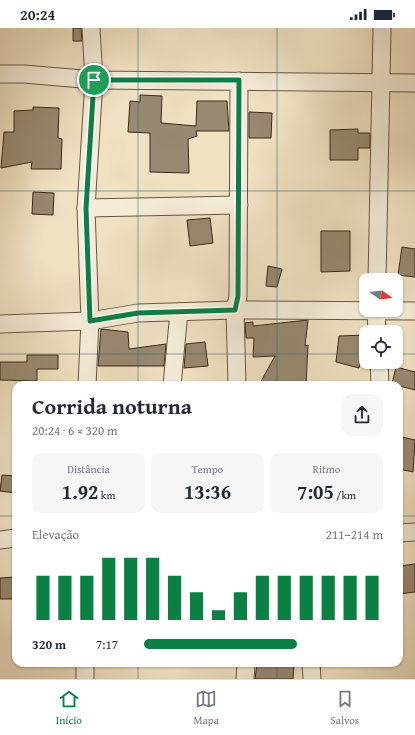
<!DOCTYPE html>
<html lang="pt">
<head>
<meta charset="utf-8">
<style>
	:root { --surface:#fff; --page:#f6f6f7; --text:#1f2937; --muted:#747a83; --line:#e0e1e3; --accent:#0b8043 }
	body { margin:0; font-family:"Gentium Book Plus",serif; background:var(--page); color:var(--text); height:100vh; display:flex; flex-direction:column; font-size:15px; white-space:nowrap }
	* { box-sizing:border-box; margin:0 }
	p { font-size:13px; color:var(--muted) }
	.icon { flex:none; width:22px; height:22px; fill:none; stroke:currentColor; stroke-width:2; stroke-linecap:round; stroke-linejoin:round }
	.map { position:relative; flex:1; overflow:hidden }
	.panel { position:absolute; left:12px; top:353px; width:391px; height:286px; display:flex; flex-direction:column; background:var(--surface); border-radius:12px; box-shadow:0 1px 3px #0004 }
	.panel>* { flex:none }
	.needle { width:26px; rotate:105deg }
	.fabs { position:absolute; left:359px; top:245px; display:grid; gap:8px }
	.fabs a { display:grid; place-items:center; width:44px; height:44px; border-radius:8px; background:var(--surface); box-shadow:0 1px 3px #0004; font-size:20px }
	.pin { position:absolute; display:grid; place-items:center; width:34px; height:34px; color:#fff; margin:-17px; border:2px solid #fff; border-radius:50%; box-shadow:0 1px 4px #0007 }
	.round { display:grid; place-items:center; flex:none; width:42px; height:42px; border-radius:12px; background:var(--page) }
	.headline { display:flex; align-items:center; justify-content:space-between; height:68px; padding:0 20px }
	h1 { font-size:22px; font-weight:600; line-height:30px }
	.stats { display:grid; grid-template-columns:repeat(3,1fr); gap:6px; height:68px; padding:4px 20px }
	.stats div { display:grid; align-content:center; border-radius:10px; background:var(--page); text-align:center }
	.stats b { font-size:20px; font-weight:600 }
	.stats small { font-size:11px; font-weight:400 }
	.stats p { font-size:11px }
	.chart { height:112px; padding:8px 20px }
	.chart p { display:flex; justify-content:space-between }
	.chart svg { width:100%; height:72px; margin-top:4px; stroke:var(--accent); stroke-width:6 }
	ul { padding:0 20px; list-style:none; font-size:13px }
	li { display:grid; grid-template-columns:64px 48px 1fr; align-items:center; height:30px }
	li i { height:10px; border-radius:5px; background:var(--accent) }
	.status { display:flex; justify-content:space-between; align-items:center; height:28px; padding:0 20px; background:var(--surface); direction:ltr }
	.status svg { height:11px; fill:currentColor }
	.menu { display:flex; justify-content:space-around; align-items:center; height:56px; border-top:1px solid var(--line); background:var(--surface); font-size:11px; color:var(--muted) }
	.menu a { display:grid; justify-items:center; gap:2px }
	.menu .active { color:var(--accent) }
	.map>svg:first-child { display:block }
</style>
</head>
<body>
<div class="status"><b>20:24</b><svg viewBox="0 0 49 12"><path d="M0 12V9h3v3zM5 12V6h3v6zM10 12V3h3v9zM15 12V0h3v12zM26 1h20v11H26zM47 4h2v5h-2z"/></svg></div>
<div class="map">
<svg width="415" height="651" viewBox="0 0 415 651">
	<rect width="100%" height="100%" fill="#f0e1c3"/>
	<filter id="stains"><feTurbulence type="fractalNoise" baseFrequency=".005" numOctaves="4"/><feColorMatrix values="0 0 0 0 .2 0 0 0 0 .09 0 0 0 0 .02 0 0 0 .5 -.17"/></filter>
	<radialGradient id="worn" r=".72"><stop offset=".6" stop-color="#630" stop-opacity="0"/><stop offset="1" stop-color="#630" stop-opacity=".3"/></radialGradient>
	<!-- building -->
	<g fill="#988971" stroke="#382919">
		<polygon points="73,0 81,0 82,13 73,13"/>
		<polygon points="140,67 162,68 161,95 196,98 197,73 227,73 229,103 196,103 197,108 188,111 189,145 150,144 150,105 128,104 130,73 140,74"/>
		<polygon points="33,79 59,80 58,110 62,111 61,141 31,141 32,134 1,140 4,104 14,104 14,83 33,82"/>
		<polygon points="249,84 272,85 271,110 249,110"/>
		<polygon points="358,101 358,105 370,105 370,120 358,120 358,132 330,132 330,102"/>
		<polygon points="33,164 54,165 53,187 32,186"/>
		<polygon points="210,190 213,215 190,218 187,192"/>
		<polygon points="321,203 350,203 350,243 321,244"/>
		<polygon points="402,219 415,221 415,249 398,247"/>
		<polygon points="268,238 282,241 277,259 266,258"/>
		<polygon points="308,292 305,318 308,317 306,357 259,357 275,328 253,329 254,310 246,310 245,295 253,294 253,298"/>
		<polygon points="101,301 128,304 129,321 166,316 164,338 98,338"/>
		<polygon points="366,307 359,340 336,334 339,308"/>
		<polygon points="205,314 208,338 184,340 186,316"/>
		<polygon points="27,327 58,327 58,341 37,341 37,353 0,352 0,334 27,334"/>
		<polygon points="396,339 415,344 415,362 392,356"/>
		<polygon points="402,409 415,412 413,444 399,441 399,423"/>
		<polygon points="2,447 16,448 16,465 0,463"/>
		<polygon points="415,536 415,564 399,566 399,538"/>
		<polygon points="16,549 16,571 0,571 0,550"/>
		<polygon points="257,635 294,636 293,651 255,651"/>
	</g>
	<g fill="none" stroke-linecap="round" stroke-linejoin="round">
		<defs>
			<g id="minor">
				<polyline points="0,46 24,46 94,52 415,55"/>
				<polyline points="86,180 239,177"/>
				<polyline points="377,252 382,0"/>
				<polyline points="376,282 377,304"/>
				<polyline points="0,296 90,293 138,285 235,282 415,283"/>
				<polyline points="379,334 380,357"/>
				<polyline points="87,357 90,293 86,180 94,52 91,0"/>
				<polyline points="172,357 179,284"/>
				<polyline points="237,357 235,282 238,268 239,53"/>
				<polyline points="399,505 415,504"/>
				<polyline points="0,512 16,510"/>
				<polyline points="311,635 312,651"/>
				<polyline points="85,651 85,635"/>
				<polyline points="245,651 246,635"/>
			</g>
		</defs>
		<!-- minor casing -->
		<use href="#minor" stroke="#665744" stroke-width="19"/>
		<!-- minor -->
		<use href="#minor" stroke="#f5ecd8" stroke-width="17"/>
	</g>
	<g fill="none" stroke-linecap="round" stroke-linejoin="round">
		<defs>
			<polygon id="route" points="94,52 239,52 238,268 235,282 138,285 90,293 86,180"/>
		</defs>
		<!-- route casing -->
		<use href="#route" stroke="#fff" stroke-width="8"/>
		<!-- route -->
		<use href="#route" stroke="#0b8043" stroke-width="5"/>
	</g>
	<!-- grid -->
	<path fill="none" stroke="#0f766e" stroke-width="1" stroke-opacity="0.55" d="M138 0V357M277 0V357M0 163H415M0 326H366M396 326H415M0 488H16M399 488H415M138 635V651M277 635V651"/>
	<rect width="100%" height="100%" filter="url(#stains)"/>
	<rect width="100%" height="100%" fill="url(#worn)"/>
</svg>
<div class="fabs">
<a><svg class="needle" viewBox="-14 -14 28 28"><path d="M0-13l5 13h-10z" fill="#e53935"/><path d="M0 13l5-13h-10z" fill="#747a83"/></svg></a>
<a><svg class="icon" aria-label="locate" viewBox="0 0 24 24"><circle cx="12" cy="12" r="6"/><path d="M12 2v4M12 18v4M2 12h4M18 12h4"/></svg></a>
</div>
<div class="pin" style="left:94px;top:52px;background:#1e9e55"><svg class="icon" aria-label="arrive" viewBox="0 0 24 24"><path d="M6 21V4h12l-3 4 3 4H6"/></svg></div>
<section class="panel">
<div class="headline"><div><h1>Corrida noturna</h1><p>20:24 · 6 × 320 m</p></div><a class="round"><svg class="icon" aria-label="share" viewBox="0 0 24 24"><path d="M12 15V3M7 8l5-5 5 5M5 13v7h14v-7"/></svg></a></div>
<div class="stats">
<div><p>Distância</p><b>1.92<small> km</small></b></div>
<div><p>Tempo</p><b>13:36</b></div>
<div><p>Ritmo</p><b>7:05<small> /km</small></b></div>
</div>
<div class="chart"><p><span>Elevação</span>211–214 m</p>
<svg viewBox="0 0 160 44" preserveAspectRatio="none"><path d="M5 44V17M15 44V17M25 44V17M35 44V6M45 44V6M55 44V6M65 44V17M75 44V27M85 44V38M95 44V27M105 44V17M115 44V17M125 44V17M135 44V17M145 44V17M155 44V17"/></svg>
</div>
<ul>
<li><b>320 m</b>7:17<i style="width:64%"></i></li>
</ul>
</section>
</div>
<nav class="menu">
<a class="active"><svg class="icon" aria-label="home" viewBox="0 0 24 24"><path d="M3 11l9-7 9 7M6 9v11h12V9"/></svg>Início</a>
<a><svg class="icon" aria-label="map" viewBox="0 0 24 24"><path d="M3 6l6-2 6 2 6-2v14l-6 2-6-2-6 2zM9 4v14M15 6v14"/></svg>Mapa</a>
<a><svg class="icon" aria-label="saved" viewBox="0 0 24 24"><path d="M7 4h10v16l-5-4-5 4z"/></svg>Salvos</a>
</nav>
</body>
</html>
